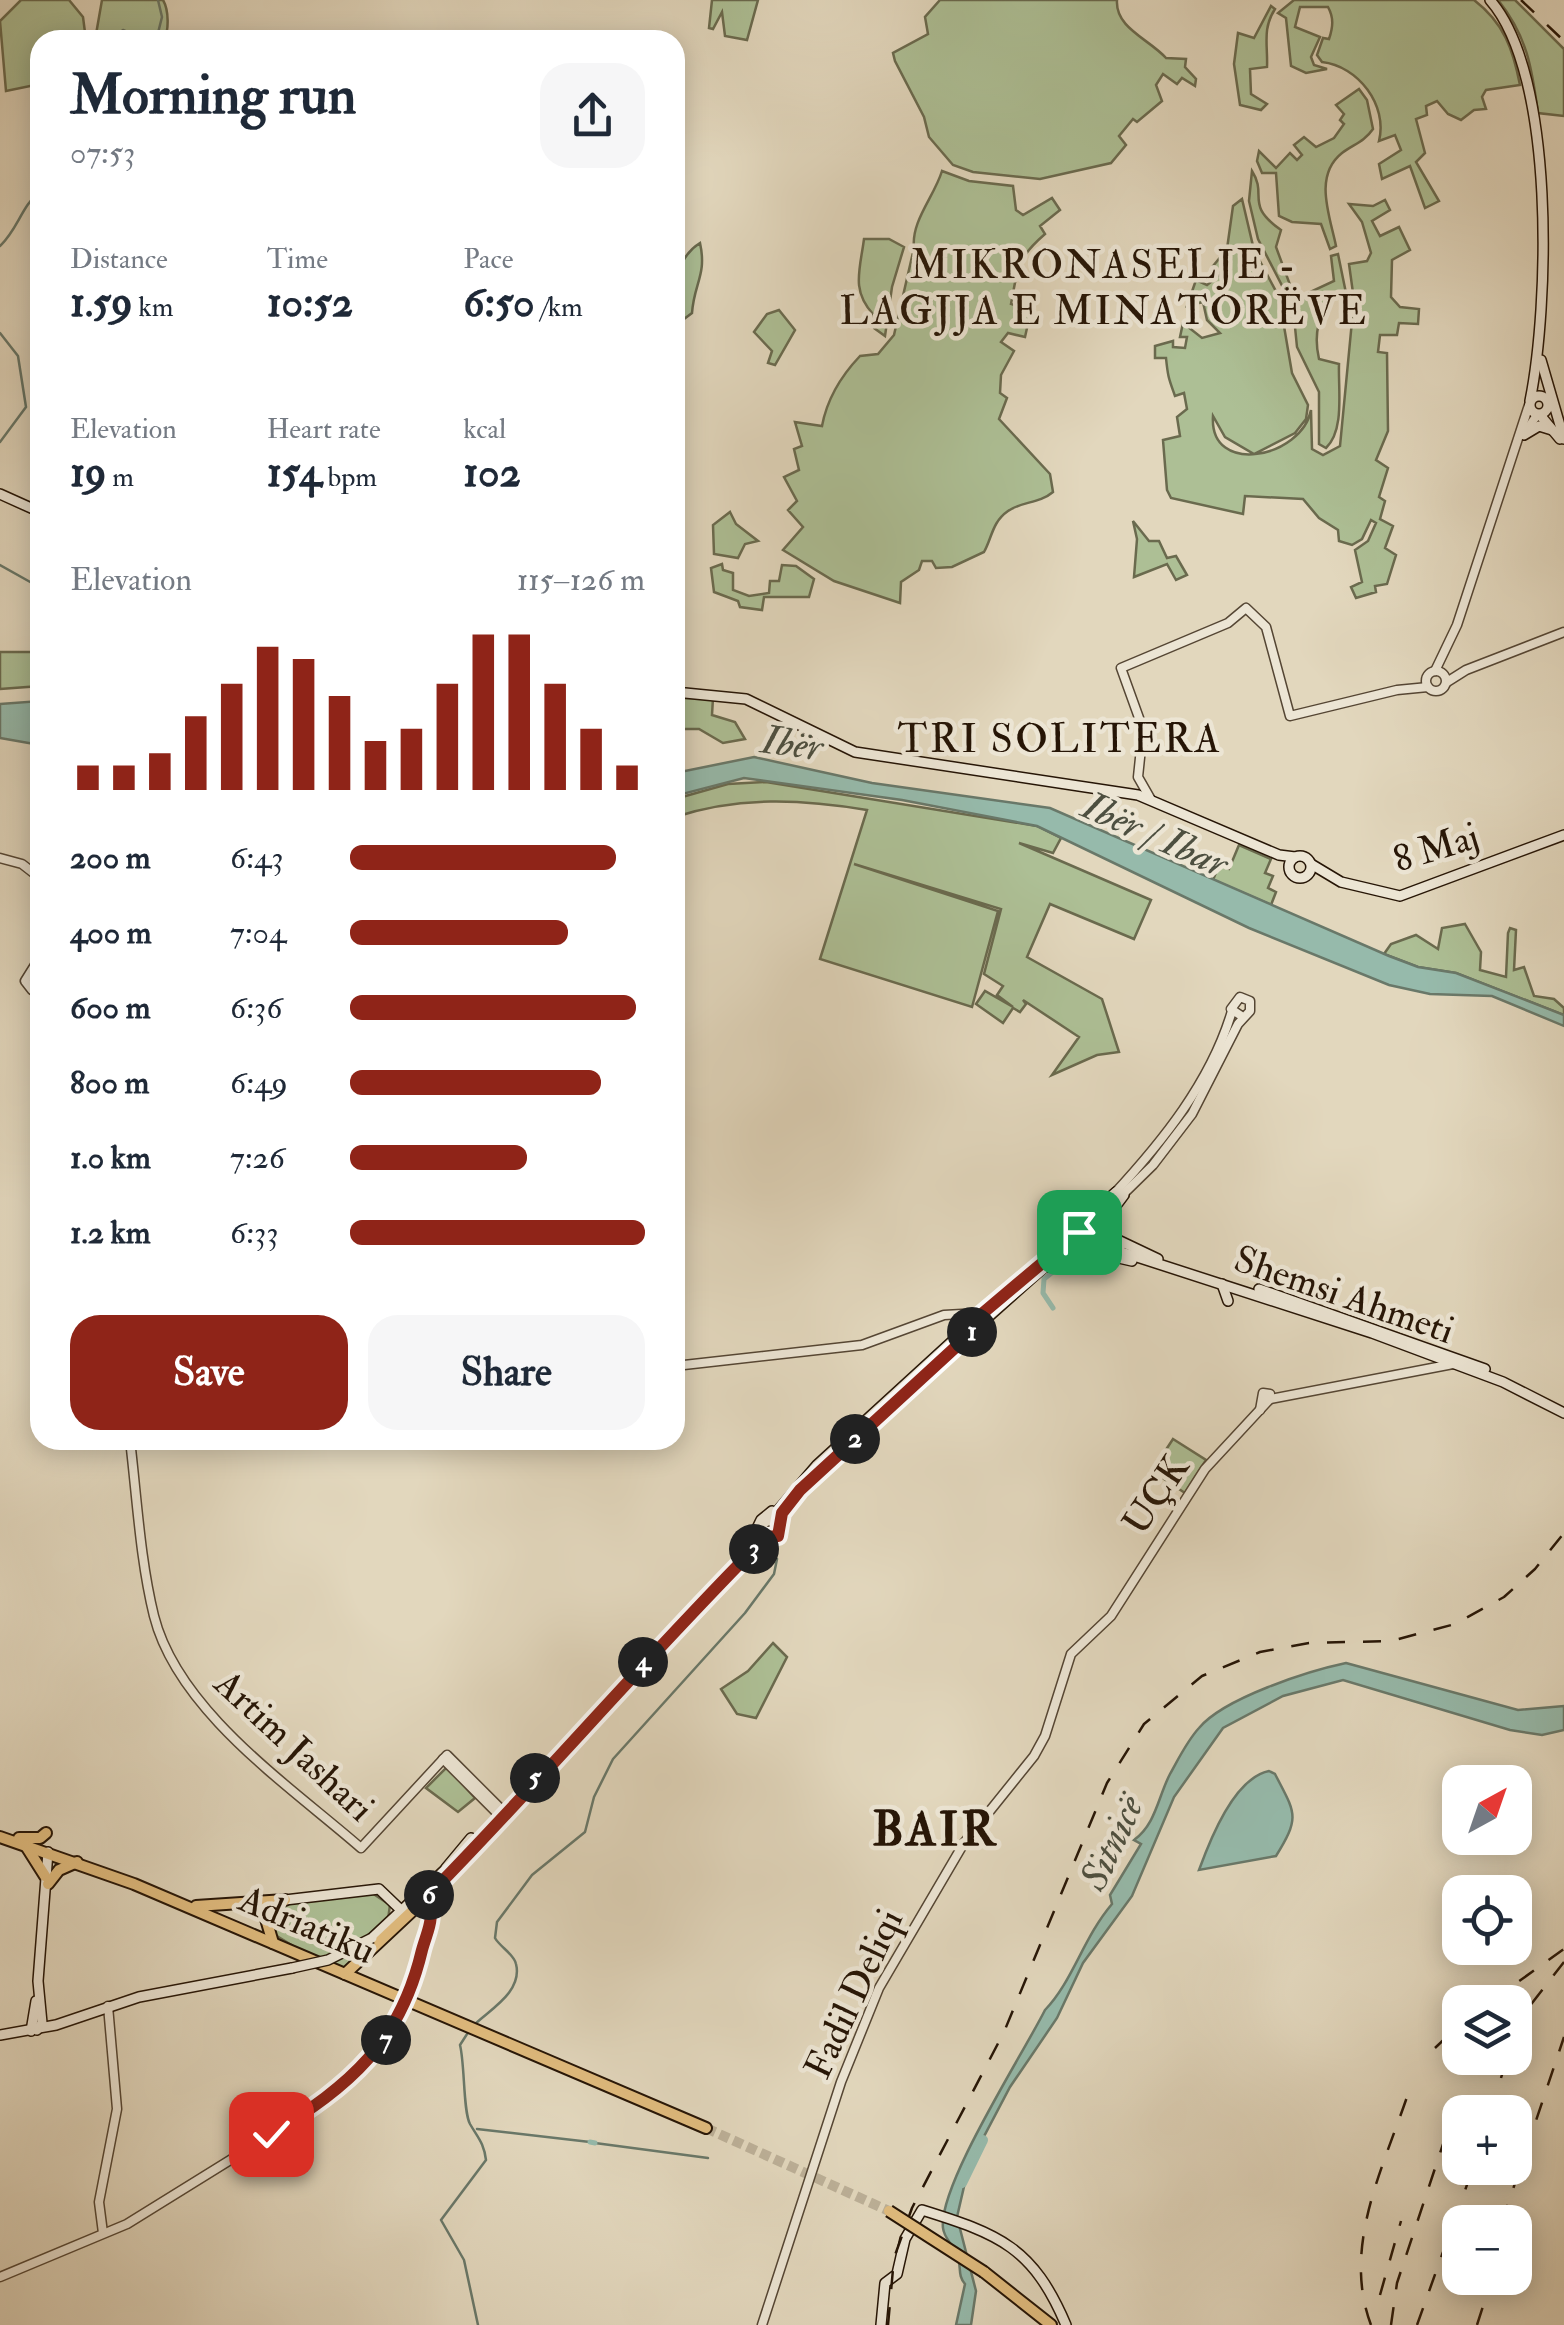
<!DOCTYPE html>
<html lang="en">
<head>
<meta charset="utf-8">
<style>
	:root { --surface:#fff; --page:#f6f6f7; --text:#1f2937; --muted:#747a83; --accent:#8f2418 }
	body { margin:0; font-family:"IM FELL Double Pica",serif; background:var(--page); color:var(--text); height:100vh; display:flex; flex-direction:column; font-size:38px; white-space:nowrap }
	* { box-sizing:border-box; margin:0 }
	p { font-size:32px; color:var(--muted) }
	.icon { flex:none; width:55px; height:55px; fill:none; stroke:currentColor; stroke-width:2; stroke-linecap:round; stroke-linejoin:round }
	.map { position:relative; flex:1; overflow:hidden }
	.panel { position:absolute; left:30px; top:30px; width:655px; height:1420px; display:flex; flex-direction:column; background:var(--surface); border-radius:30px; box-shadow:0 5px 25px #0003 }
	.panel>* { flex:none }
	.needle { width:65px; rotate:40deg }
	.controls { position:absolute; left:1442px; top:1765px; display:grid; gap:20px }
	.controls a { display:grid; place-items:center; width:90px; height:90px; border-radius:20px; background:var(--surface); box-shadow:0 5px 25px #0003; font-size:50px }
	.pin { position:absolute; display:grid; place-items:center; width:85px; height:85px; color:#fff; margin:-42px; border-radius:20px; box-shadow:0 5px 15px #0006 }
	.km { position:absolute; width:50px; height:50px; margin:-25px; border-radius:50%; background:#222; color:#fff; font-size:28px; line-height:50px; text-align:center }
	.round { display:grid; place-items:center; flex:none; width:105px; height:105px; border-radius:30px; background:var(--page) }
	.head { display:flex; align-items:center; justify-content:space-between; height:170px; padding:0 40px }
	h1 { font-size:55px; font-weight:800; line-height:75px }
	.figures { display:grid; grid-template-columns:repeat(3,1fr); gap:15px; height:170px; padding:10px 40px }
	.figures div { display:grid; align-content:center }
	.figures b { font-size:42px; font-weight:800 }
	.figures small { font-size:28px; font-weight:400 }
	.figures p { font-size:28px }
	.chart { height:280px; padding:20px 40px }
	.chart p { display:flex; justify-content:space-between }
	.chart svg { width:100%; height:180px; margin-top:10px; stroke:var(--accent); stroke-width:6 }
	.cta { display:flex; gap:20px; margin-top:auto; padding:20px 40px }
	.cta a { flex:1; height:115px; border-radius:30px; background:var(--accent); color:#fff; font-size:40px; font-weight:800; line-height:115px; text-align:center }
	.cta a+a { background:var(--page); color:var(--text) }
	ul { padding:0 40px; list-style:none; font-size:32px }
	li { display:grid; grid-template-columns:160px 120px 1fr; align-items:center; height:75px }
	li i { height:25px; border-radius:12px; background:var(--accent) }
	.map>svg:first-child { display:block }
</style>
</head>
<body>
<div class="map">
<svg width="1564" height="2325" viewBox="0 0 1564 2325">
	<rect width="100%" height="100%" fill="#e2d7bd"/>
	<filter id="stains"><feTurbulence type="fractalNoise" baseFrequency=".002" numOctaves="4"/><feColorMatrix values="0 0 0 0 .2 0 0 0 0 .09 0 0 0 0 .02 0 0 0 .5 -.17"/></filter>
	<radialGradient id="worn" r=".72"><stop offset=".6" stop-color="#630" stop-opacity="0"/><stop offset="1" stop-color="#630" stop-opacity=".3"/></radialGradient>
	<!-- green -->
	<g fill="#adbf95" stroke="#6a6a4e" stroke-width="2.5">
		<polygon points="21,0 69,0 83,17 86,40 40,40 40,84 6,91 0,21"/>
		<path d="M102 0H163C169 10 169 31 164 40H95Z"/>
		<polygon points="712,0 758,0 747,40 725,36 722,12 713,29 709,28"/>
		<path d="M940 0H1117C1115 28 1149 39 1166 58L1186 59 1185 67 1196 79 1195 86 1182 78 1177 84 1163 74 1156 85 1162 101 1137 122 1133 119 1119 136 1126 145 1111 163 1040 179 973 172 953 165 929 137 924 117 895 61 893 53 928 34 925 17Z"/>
		<path d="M1294 0H1474C1504 23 1513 49 1520 85L1486 90 1482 97 1486 109 1474 110 1461 120 1448 114 1437 101 1426 106 1427 115 1416 119 1425 153 1416 162 1439 201 1425 208 1410 166 1382 179 1379 164 1401 150 1395 135 1379 141C1388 105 1358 66 1322 62L1317 55 1323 38 1329 39C1333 27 1334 18 1328 7H1300L1295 27 1320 37 1311 57 1314 65 1327 69 1306 73 1291 66 1286 18 1278 13Z"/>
		<path d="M1498 0H1515L1564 49V116L1538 113C1532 68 1527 36 1498 0Z"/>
		<path d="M1271 6 1275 9C1262 29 1268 45 1267 67L1250 69 1251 94 1267 104 1261 110 1240 105 1234 64 1238 33 1254 38Z"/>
		<path d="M1359 89 1367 100 1373 129C1364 142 1354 144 1342 153 1313 176 1330 216 1336 246L1330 249 1321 224 1292 222 1279 216 1276 173H1262L1257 161 1259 151 1276 168 1290 153 1297 160 1302 155 1294 145 1304 137 1316 147 1334 138 1344 124 1340 120 1344 114 1336 105Z"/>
		<path d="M942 171 969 181 1013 186 1016 210 1023 215 1052 198 1060 210 1040 226 1045 234C1016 259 1018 268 1011 304L1031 310 1025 337 1008 333 1001 342 1014 351 1001 375 1000 393 1007 398 999 419 1050 474 1053 492C1039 504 1022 501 1008 511 992 522 992 538 984 552L952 567 936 568 932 561H922L919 570 901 582 900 603 834 581 783 550 803 527 788 510 797 501 784 477 799 470 794 449 802 446 795 422 822 426C827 399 841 376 860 356L878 354 894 335 914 248C911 221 934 197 942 171Z"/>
		<path d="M1252 171C1268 196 1244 204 1281 230L1276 247 1293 293 1304 295 1334 281 1331 256 1338 254 1347 298 1333 294C1319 315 1313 333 1319 359L1339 364C1338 389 1345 430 1326 448L1319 444V392L1297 347 1293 307 1258 239 1249 201Z"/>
		<path d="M1242 199 1254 250 1279 297 1292 373 1308 405 1306 419 1295 433 1254 454 1225 437 1213 416C1209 477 1302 458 1311 410L1312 449 1323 455 1340 446 1354 300 1349 264 1367 261 1371 253 1362 222 1349 204 1373 206 1385 200 1390 210 1372 221 1380 236 1399 227 1410 250 1392 260 1391 297 1400 307 1419 309 1418 324 1399 323 1397 335H1380L1378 352 1387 353 1388 431 1376 460 1388 468 1379 497 1385 501 1380 519 1393 526 1385 548 1396 555 1387 584 1375 586 1376 592 1356 598 1351 587 1362 582 1355 550 1368 541 1376 523 1371 520 1362 539 1352 545 1339 541 1338 530 1319 518 1303 499 1245 496 1243 514 1171 498 1167 490 1163 440 1180 436 1177 417 1187 409 1184 393 1175 396C1169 379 1168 378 1166 358H1155V346L1173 341V347L1185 348 1187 337H1180L1183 323 1202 338 1220 333 1207 320 1203 302 1187 306 1196 280 1207 285 1222 273 1213 266 1227 249 1233 206Z"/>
		<path d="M864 239H889L904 247 892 287 885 336 874 328 873 314C851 290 860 270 864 239Z"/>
		<path d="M700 243C707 275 694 283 692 313L680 322 675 337C675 304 669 262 700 243Z"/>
		<polygon points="779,310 795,330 775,365 768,363 772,351 754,332 767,314"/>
		<polygon points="730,512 736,524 758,541 745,544 738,558 714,554 713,525"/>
		<polygon points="1133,521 1149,541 1159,541 1167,558 1176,556 1187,575 1176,580 1167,564 1134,577 1137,539"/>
		<polygon points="722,564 723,570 733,573 733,590 749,596 769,593 770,581 779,581 782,565 796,566 814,579 809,597 764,597 762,610 740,607 738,601 714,592 711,568"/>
		<polygon points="0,652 40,652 40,686 0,689"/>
		<polygon points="675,698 713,698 712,715 735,722 745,739 723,743 699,729 675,729"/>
		<path d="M766 782 1037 826 1061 838 1053 853 1019 843 1151 900 1134 939 1050 904 1027 957 1102 999 1119 1052 1097 1055 1052 1075 1079 1037 1023 1000 1026 1004 1020 1012 1013 1008 1003 1023 976 1004 985 991 1013 1007 997 995 1003 986 984 974 1001 909 854 864 998 911 972 1007 820 959 867 810C802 799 738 796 675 817V799L728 784Z"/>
		<polygon points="1239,845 1271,859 1265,873 1273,876 1268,888 1276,892 1271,905 1213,880 1219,865 1229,869"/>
		<polygon points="1465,924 1481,952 1480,970 1506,977 1508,933 1510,928 1516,930 1514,970 1524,967 1534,996 1554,999 1564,1008 1564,1015 1456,973 1418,967 1384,954 1391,944 1416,935 1438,949 1442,928"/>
		<polygon points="1173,1439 1206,1460 1185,1493 1152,1471"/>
		<polygon points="773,1643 787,1657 756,1718 737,1714 721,1689 748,1671"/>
		<polygon points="447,1767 475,1798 458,1812 426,1788"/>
		<polygon points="372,1893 390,1905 386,1934 347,1970 306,1954 272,1933 272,1914 288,1904"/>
	</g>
	<!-- water -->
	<g fill="#96baab" stroke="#697869" stroke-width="2.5">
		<polygon points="40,701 40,745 0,738 0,704"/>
		<polygon points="754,757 872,783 1050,808 1389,956 1418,967 1456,973 1564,1015 1564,1026 1492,996 1430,994 1389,985 1249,928 1037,826 902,800 744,778 675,796 675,773"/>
		<path d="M1346 1663 1518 1710 1564 1706V1730L1542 1735 1510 1730 1343 1680 1283 1696 1223 1728 1174 1797 1132 1896 1083 1963 1057 2018 1010 2087 969 2165 957 2217 976 2291 971 2325H956L965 2284C957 2275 962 2267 957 2255 954 2245 944 2239 943 2228 938 2186 1023 2054 1045 2010 1073 1981 1083 1938 1112 1904L1110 1895 1141 1844 1134 1840C1156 1824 1158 1797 1170 1774 1179 1758 1187 1741 1199 1728 1224 1698 1308 1671 1346 1663Z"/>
		<path d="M1269 1771 1275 1774C1295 1813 1301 1816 1276 1856L1199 1870C1210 1840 1234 1778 1269 1771Z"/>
	</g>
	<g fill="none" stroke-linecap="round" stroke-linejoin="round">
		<!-- stream -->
		<g stroke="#697869" stroke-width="2.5">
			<polyline points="112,40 123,30 142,39 157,37 162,17 158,0"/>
			<path d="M0 246C18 229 21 207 40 191"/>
			<polyline points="0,333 18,356 26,407 0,442"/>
			<polyline points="0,565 32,583"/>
			<path d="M474 2025C489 2010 523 1992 516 1964 514 1954 500 1947 495 1938L497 1922 532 1875 585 1832 594 1797 613 1759 745 1613 774 1574 777 1559"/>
			<path d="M469 2031 460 2045C465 2065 463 2111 470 2124 478 2138 484 2143 486 2160L441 2220 464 2260 478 2325"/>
			<polyline points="477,2129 590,2142"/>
			<polyline points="595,2143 708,2158"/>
		</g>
		<!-- canal -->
		<g stroke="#96baab" stroke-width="5">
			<polyline points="1053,1308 1043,1293 1044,1279 1059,1267 1090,1258"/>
			<polyline points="590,2142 595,2143"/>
		</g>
		<!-- river -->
		<polyline stroke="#96baab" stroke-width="10" points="962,2183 983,2140"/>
		<!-- primary-tunnel -->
		<polyline stroke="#bcb098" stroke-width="10" stroke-dasharray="10 5" stroke-linecap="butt" points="706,2128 889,2211"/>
		<defs>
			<g id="tertiary">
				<polyline points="1524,434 1537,415"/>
				<circle cx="1436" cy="681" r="10"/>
				<polyline points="1435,671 1457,625 1529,405"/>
				<polyline points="1447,682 1466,670 1564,632"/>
				<polyline points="1150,798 1138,777 1143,729 1121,668 1228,623 1246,608 1266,627 1290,716 1397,690 1428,687"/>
				<polyline points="0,858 22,864 40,878"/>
				<polyline points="40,957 25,981 32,990 40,991"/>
				<path d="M1113 1195C1162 1142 1211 1082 1232 1011"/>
				<polyline points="1090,1222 1101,1209"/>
				<polyline points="1102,1227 1106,1211 1153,1165 1192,1114 1238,1024 1250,1011 1250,1001 1240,997 1231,1009 1243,1017"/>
				<polyline points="675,1366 862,1345 944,1315 980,1313"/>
				<polyline points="1270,1399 1453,1364"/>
				<polyline points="1260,1410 1263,1393 1270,1394"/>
				<path d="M130 1440C137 1498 140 1559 154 1616 178 1711 290 1786 361 1848L447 1755 504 1812"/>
				<polyline points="443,1759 500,1816"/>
				<polyline points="410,1994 432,1917 425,1899"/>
				<polyline points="103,2233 99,2202 117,2109 108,2006"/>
				<polyline points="0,2277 127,2224 293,2121 362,2068 382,2047 405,2007"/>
				<polyline points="762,2325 841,2082 879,1988 964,1843 1034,1756 1045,1736 1071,1654 1111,1616 1205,1469 1269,1400"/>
			</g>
			<g id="secondary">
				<path d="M1490 0C1556 75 1549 306 1530 401"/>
				<polyline points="1541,360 1564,439"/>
				<circle cx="1539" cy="405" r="9"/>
				<polyline points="1540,415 1560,439"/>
				<polyline points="1524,435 1539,426 1552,430"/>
				<polyline points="0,494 40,512"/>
				<polyline points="675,692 746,699 855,752 1138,795 1279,855 1295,857"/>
				<circle cx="1300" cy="867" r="11"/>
				<polyline points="1311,864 1341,882 1400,896 1564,835"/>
				<polyline points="1124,1195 1109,1215 1109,1230 1118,1240 1158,1259"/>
				<circle cx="1092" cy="1235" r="13"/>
				<polyline points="1104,1233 1120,1247"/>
				<polyline points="1100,1245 1372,1333 1503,1382 1564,1413"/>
				<polyline points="1048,1251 1116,1192"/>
				<polyline points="1047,1267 1088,1251 1132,1261"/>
				<polyline points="1222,1284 1228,1301"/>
				<polyline points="1259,1289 1485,1369"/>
				<polyline points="958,1344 1051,1261"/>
				<polyline points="807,1483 928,1372"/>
				<circle cx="771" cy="1529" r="9"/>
				<polyline points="769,1521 817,1465 1029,1271 1079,1235"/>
				<polyline points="749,1545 761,1520 772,1511"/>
				<polyline points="471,1846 766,1537"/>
				<polyline points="446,1868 471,1838"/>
				<polyline points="285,1900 379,1889 403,1912"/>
				<polyline points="372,1938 449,1866"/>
				<polyline points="37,2030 42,2023 38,1981 48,1852"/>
				<polyline points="31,2031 36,2001"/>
				<polyline points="0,2035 56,2025 139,1997 292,1968"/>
				<path d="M881 2325 885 2283 897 2274 905 2239 922 2210C999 2234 1033 2247 1066 2325"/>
			</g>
			<g id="primary">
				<polyline points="0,1837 134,1884 706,2128"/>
				<polyline points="19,1838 40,1838 46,1833"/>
				<polyline points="26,1846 45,1876"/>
				<polyline points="48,1884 59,1870 77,1862"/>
				<polyline points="196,1906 285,1900"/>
				<polyline points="273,1943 266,1919 280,1903"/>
				<polyline points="345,1974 425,1899 476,1841"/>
				<polyline points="984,2272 1051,2325"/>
			</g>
		</defs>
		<!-- tertiary casing -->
		<use href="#tertiary" stroke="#554634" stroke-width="11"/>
		<!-- secondary casing -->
		<use href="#secondary" stroke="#261506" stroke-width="12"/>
		<!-- primary casing -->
		<use href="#primary" stroke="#261506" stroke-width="14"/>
		<!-- tertiary -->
		<use href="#tertiary" stroke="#ece5d4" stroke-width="8"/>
		<!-- secondary -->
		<use href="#secondary" stroke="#ece5d4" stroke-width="9"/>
		<!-- primary -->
		<use href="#primary" stroke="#e1bc7e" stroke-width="10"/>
		<!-- rail -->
		<g stroke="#261506" stroke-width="2.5" stroke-dasharray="18 18" stroke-linecap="butt">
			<polyline points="1521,0 1564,41"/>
			<polyline points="1490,2002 1564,1949"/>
			<polyline points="1515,2036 1529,2007 1564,1962"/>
			<polyline points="1435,2048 1460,2024"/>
			<polyline points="1454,2060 1460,2046"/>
			<polyline points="1471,2066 1474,2058"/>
			<polyline points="1501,2078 1507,2058"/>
			<polyline points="1502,2222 1564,2037"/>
			<polyline points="1380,2295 1401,2221"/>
			<polyline points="888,2325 894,2258 912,2208 1004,2032 1107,1783 1144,1724 1202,1676 1260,1652 1309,1643 1391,1641 1455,1624 1504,1597 1535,1569 1564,1533"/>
			<path d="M1371 2325C1341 2245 1385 2165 1410 2088"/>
			<polyline points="1391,2325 1397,2283 1456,2105"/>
			<polyline points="1417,2325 1473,2168"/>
			<polyline points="1477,2325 1492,2278"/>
		</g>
		<defs>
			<polyline id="tertiary-bridge" points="405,2007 410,1994"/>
			<polyline id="secondary-bridge" points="292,1968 328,1960 372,1938"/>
			<polyline id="primary-bridge" points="889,2211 984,2272"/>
		</defs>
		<!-- tertiary-bridge casing -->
		<use href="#tertiary-bridge" stroke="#554634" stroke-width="11" stroke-linecap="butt"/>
		<!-- secondary-bridge casing -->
		<use href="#secondary-bridge" stroke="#261506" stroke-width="12" stroke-linecap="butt"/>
		<!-- primary-bridge casing -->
		<use href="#primary-bridge" stroke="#261506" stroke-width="14" stroke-linecap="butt"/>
		<!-- tertiary-bridge -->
		<use href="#tertiary-bridge" stroke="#ece5d4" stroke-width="8"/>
		<!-- secondary-bridge -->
		<use href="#secondary-bridge" stroke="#ece5d4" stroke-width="9"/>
		<!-- primary-bridge -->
		<use href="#primary-bridge" stroke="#e1bc7e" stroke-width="10"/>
	</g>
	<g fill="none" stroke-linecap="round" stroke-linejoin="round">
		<defs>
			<path id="route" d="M271 2134C351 2085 400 2043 422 1950 427 1931 437 1916 425 1899 541 1781 649 1654 766 1537L778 1536 782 1513 800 1490 971 1333 978 1326 972 1324 977 1318 1079 1232"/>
		</defs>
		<!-- route casing -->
		<use href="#route" stroke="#fff" stroke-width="20"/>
		<!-- route -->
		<use href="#route" stroke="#8f2418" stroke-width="12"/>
	</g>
	<g text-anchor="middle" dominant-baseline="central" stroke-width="9" stroke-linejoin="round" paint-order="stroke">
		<!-- street labels -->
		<g font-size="38" fill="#261506" stroke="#ece5d4">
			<text transform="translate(1436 848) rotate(-17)">8 Maj</text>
			<text transform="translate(1344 1295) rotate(19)">Shemsi Ahmeti</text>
			<text transform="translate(1156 1495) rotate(-56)">UÇK</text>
			<text transform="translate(294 1746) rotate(43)">Artim Jashari</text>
			<text transform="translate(307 1925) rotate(23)">Adriatiku</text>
			<text transform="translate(854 1994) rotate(-65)">Fadil Deliqi</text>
		</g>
		<!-- neighbourhood labels -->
		<g font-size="40" letter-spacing="2.5" fill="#261506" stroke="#ece5d4">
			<text x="1104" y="265">MIKRONASELJE -<tspan x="1104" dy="46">LAGJJA E MINATORËVE</tspan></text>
			<text x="1060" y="739">TRI SOLITERA</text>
		</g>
		<!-- water labels -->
		<g font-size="40" font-style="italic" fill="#4d4f40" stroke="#ece5d4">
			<text transform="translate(792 744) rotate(8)">Ibër</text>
			<text transform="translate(1155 835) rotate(24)">Ibër / Ibar</text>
			<text transform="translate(1112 1843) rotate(-65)">Sitnicë</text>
		</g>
		<!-- district labels -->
		<g font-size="48" font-weight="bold" letter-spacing="2.5" fill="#261506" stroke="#ece5d4">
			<text x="935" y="1830">BAIR</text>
		</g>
	</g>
	<rect width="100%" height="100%" filter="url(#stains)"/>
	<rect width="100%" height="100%" fill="url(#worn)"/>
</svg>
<div class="controls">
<a><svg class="needle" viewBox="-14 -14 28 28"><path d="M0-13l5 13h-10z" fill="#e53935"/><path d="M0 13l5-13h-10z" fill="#747a83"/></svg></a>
<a><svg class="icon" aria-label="locate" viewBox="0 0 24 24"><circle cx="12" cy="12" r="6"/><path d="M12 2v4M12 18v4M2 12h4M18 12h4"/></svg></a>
<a><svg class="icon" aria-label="layers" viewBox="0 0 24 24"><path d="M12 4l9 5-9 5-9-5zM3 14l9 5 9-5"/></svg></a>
<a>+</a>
<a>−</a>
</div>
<div class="pin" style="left:1079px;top:1232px;background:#1e9e55"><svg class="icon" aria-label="arrive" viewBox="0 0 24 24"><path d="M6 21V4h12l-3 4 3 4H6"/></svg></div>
<div class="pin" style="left:271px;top:2134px;background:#d93025"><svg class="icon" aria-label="check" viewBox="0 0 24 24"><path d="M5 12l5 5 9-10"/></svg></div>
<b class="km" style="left:972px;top:1332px">1</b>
<b class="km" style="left:855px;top:1439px">2</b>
<b class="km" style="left:754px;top:1549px">3</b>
<b class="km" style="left:643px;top:1662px">4</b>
<b class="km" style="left:535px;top:1778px">5</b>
<b class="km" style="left:429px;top:1895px">6</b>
<b class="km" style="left:386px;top:2040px">7</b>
<section class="panel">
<div class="head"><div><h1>Morning run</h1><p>07:53</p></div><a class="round"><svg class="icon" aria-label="share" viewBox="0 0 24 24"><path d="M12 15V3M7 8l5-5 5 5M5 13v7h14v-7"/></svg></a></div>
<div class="figures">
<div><p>Distance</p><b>1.59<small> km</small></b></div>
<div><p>Time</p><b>10:52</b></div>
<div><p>Pace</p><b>6:50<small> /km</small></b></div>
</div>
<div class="figures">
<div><p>Elevation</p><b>19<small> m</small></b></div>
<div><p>Heart rate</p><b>154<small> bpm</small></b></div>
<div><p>kcal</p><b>102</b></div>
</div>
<div class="chart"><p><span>Elevation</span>115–126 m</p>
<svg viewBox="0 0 160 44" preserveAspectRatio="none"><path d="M5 44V38M15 44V38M25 44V35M35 44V26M45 44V18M55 44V9M65 44V12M75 44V21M85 44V32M95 44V29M105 44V18M115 44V6M125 44V6M135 44V18M145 44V29M155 44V38"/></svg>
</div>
<ul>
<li><b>200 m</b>6:43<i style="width:90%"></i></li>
<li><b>400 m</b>7:04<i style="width:74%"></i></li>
<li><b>600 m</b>6:36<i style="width:97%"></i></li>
<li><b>800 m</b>6:49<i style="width:85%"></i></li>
<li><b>1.0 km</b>7:26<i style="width:60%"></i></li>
<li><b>1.2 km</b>6:33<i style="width:100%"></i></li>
</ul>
<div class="cta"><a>Save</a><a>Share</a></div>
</section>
</div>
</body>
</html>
